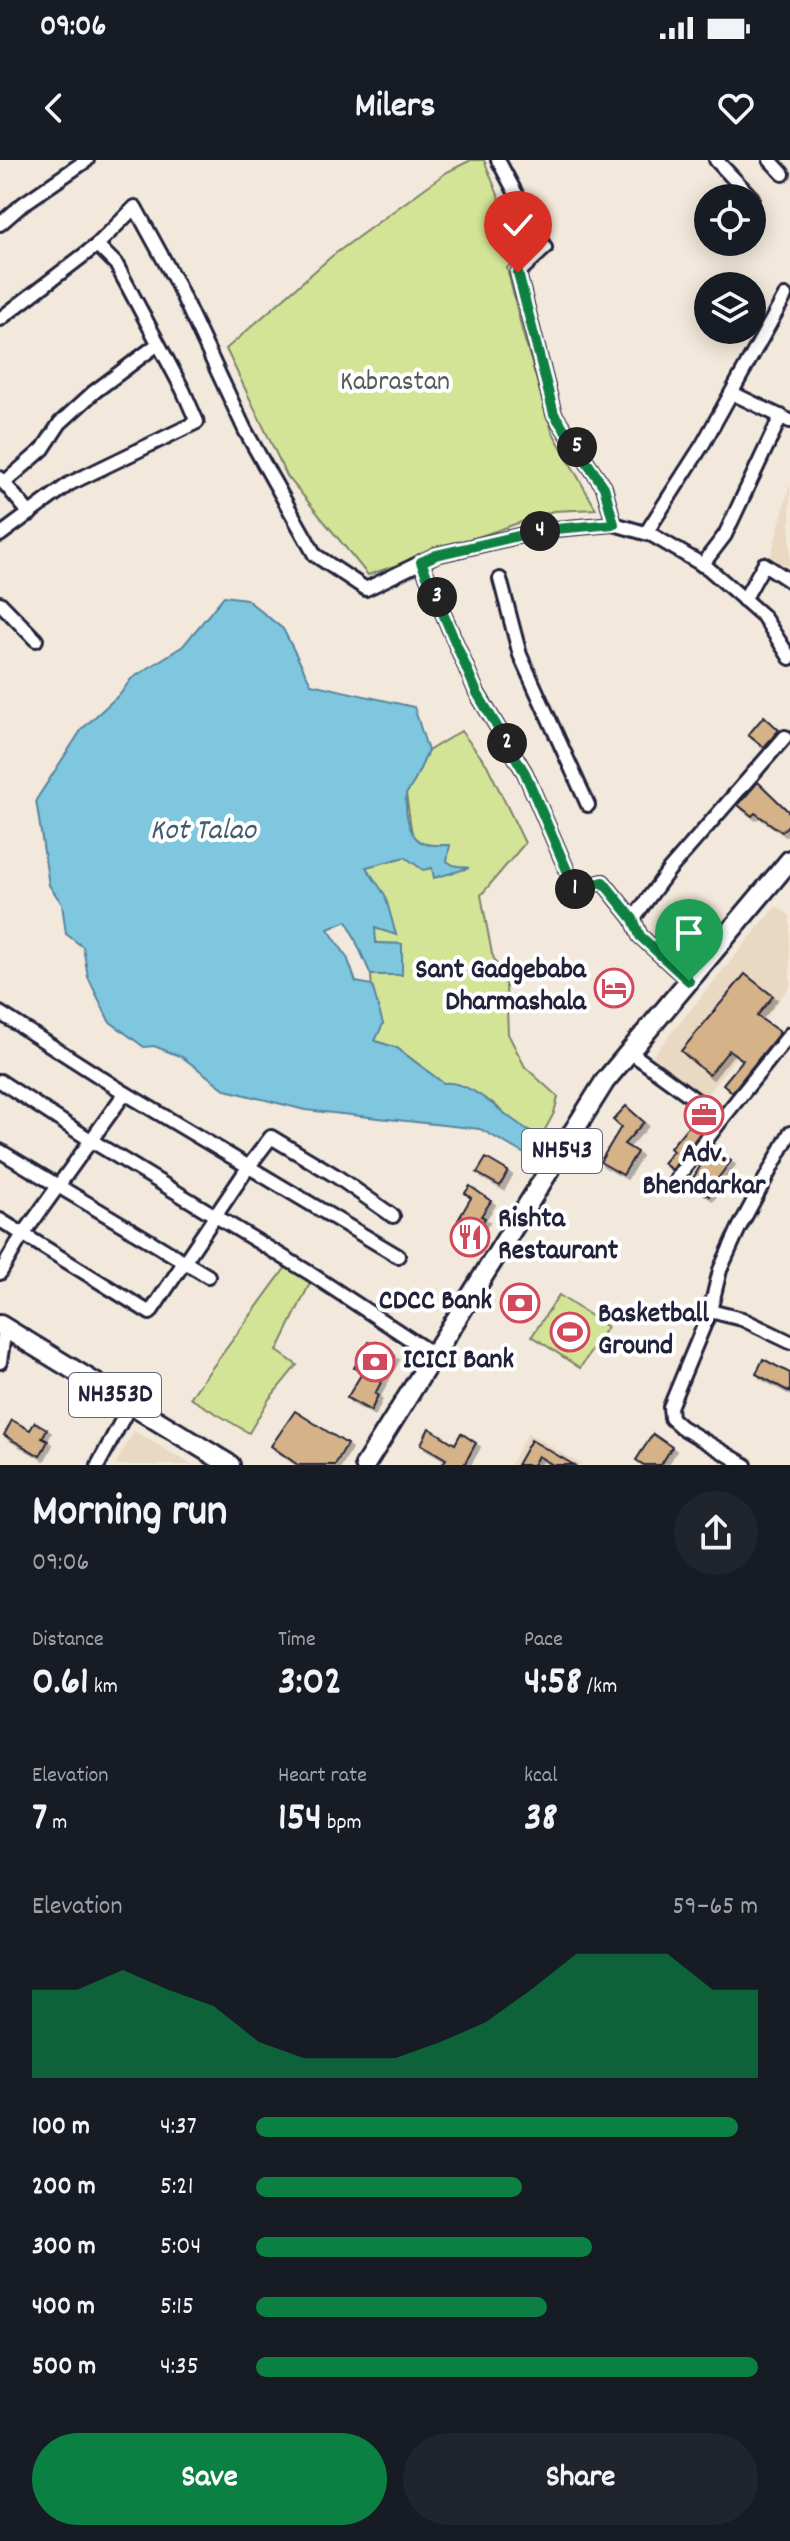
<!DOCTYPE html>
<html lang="en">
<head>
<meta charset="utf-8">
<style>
	:root { --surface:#171b24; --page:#20242c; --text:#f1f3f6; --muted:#9ea1a6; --accent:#0b8043 }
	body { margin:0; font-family:Dekko,sans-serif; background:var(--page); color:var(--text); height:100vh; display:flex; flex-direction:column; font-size:30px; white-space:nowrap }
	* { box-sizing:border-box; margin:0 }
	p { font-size:26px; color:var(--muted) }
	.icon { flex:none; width:44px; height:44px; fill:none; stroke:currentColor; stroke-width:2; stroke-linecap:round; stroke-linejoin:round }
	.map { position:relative; height:1305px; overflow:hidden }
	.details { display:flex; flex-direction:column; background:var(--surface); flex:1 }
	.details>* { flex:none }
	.buttons { position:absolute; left:694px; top:24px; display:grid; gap:16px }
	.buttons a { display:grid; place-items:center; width:72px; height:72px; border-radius:50%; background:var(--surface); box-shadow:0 4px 20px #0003; font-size:40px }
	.pin { position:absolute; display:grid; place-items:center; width:68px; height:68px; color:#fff; margin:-82px -34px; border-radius:50% 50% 50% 0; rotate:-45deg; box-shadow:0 0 8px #0007 }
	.pin .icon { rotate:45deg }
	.km { position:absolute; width:40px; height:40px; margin:-20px; border-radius:50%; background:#222; color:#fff; font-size:22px; line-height:40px; text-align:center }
	.round { display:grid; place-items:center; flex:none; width:84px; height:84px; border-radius:42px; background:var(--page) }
	.head { display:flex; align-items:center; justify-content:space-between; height:136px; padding:0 32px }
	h1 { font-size:44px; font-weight:700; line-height:60px }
	.metrics { display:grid; grid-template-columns:repeat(3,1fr); gap:12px; height:136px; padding:8px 32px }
	.metrics div { display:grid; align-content:center }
	.metrics b { font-size:40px; font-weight:700 }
	.metrics small { font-size:22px; font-weight:400 }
	.metrics p { font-size:22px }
	.chart { height:224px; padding:16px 32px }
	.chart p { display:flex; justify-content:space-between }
	.chart svg { width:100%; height:144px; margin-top:8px; fill:var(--accent); opacity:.7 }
	.primary-button { display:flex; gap:16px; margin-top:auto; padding:16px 32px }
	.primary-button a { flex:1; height:92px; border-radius:48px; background:var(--accent); color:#fff; font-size:32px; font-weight:700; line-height:92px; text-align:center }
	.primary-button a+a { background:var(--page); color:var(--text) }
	ul { padding:0 32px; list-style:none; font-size:26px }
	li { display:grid; grid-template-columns:128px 96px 1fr; align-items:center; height:60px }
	li i { height:20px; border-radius:10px; background:var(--accent) }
	.status { display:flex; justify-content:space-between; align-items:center; height:56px; padding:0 40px; background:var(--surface); direction:ltr }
	.status svg { height:22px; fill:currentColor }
	header { display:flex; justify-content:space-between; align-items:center; height:104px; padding:0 32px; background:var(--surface); font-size:36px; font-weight:700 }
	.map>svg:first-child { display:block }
</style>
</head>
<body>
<div class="status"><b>09:06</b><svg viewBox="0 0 49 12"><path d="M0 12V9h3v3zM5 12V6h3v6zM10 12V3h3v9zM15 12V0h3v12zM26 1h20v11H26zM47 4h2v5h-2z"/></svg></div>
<header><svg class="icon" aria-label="back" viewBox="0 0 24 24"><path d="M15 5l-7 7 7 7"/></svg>Milers<svg class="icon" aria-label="heart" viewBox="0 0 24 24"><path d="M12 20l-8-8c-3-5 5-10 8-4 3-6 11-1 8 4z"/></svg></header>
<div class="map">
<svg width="790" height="1305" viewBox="0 0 790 1305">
	<defs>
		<filter id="shadow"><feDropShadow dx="4" dy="4" stdDeviation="0" flood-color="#0004"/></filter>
	</defs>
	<rect width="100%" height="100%" fill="#f2e8db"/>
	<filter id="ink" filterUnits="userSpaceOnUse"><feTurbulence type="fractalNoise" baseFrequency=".0125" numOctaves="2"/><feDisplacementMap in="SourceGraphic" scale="16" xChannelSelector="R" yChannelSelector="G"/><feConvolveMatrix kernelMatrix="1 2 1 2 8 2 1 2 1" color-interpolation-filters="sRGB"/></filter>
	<g filter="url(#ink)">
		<!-- built -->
		<g fill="#e9d8c2">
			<polygon points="790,325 790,407 770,400"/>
			<polygon points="776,746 790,756 790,826 703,940 650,899"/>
			<polygon points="134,1271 192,1305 115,1305"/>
			<polygon points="528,1273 582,1305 510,1305"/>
		</g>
		<!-- green -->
		<g fill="#d4e497" stroke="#7b8369" stroke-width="2">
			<polygon points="471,0 484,0 500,40 527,86 507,108 523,174 552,271 596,349 553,351 368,415 287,316 226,189 332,96 447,12"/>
			<polygon points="461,571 487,605 525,683 481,735 492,794 506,826 508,874 525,907 558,937 554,953 535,988 532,972 516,964 492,942 443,923 397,888 375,881 371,815 402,815 402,784 376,783 374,768 396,774 365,707 405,697 423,684 412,675 406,634 414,622 428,591"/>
			<polygon points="289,1103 312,1119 277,1191 297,1205 269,1239 249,1273 190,1238"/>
			<polygon points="559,1135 607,1167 580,1208 532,1176"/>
		</g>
		<!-- water -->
		<path fill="#7ec7df" stroke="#59859d" stroke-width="2" d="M224 436 246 439 283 469 311 524 414 547 428 591 414 622 406 634C405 649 407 676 423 683 430 686 442 685 450 685L447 701 453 705 469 708 434 718 432 708 423 710 405 697 366 707 385 735 396 775 375 768 376 783 402 784V815H371L347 761 328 769 347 797 356 822 372 825 383 864 375 881 397 888 443 923C473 919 506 960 532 972L535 988 525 994 480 969 305 950 226 930 182 897 154 886 144 887 109 861 88 817 83 787 66 774 62 744 49 725 36 640 82 569 121 533 131 519 183 486Z"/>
		<!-- building -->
		<g fill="#d5b287" stroke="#22223b" stroke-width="2" filter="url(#shadow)">
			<polygon points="764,556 779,570 764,587 748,575"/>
			<polygon points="758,622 790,653 790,663 782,672 755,653 752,656 738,645"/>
			<polygon points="745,814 773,836 757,856 780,872 732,932 723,924 743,900 729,890 709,915 681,891"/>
			<polygon points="626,946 644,962 624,984 637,992 623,1015 600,1002 621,967 613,960"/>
			<polygon points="699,953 709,961 672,1010 663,1003 673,991 670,988"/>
			<polygon points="712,987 731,1001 716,1021 719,1022 709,1036 690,1023"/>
			<polygon points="486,998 508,1011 500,1026 477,1013"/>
			<polygon points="470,1026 491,1041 481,1056 485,1058 478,1071 458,1060 471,1038 465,1033"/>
			<polygon points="369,1182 395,1196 375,1234 378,1235 371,1251 347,1238 362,1213 354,1208"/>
			<polygon points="763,1199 790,1213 790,1232 756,1214"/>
			<polygon points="295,1251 347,1284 335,1305 298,1305 271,1286"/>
			<polygon points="12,1260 30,1270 35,1262 47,1269 42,1278 48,1281 40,1296 4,1275"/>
			<polygon points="429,1268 455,1284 461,1273 476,1283 464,1305 442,1305 446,1299 421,1284"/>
			<polygon points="653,1274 672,1287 661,1305 644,1305 636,1300"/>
			<polygon points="531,1280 574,1305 553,1305 538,1296 533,1305 517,1305"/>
		</g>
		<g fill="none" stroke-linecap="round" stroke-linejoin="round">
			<defs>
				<g id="minor">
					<polyline points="498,0 545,88 518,113 554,254 604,327 614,364"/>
					<polyline points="716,0 752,38"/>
					<polyline points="770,0 783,14"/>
					<polyline points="0,64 23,44 87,0"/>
					<polyline points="0,159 97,85 135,47 176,122 245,270 315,395 366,429 436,395 544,370 614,364 652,375 708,408 763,456 790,498"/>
					<polyline points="732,233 790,261"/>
					<polyline points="0,318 30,354"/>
					<polyline points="4,323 43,289 60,263 94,232 158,184"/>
					<polyline points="646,373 703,284 785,136"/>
					<polyline points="0,375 69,324 197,262 183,230 116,104 97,85"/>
					<polyline points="421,402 477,533 525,613 575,729 603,722 633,759 640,776 689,821"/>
					<polyline points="702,405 725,375 781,256"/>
					<polyline points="500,419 520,495 588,645"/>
					<polyline points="744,440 764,404 790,421"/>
					<polyline points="0,443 36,480"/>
					<polyline points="633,759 669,710 785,577"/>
					<polyline points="0,853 125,933 398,1096"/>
					<polyline points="630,892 722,959 790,874"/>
					<polyline points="0,921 92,981 308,1112 434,1195"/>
					<polyline points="0,991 208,1116"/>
					<polyline points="677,1018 722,959"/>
					<polyline points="0,1060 150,1153 249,1006 271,977 336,1016 393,1056"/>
					<polyline points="0,1113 20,1079 125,933"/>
					<polyline points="710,1151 742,1159 790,1182"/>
					<polyline points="0,1202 5,1168"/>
					<polyline points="98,1305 130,1245"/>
					<polyline points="745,1305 681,1267 671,1258 670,1247 710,1151 720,1110 739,1068 790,973"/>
				</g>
				<g id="highway">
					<polyline points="0,1165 230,1305"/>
					<polyline points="365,1305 605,921 790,700"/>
				</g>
			</defs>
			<!-- minor casing -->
			<use href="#minor" stroke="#22223b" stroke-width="18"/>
			<!-- highway casing -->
			<use href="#highway" stroke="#22223b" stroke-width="24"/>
			<!-- minor -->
			<use href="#minor" stroke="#fff" stroke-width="12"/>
			<!-- highway -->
			<use href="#highway" stroke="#fff" stroke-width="18"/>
		</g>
	</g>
	<g fill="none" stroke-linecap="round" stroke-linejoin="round" filter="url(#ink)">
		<defs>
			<polyline id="route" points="518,113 554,254 604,327 614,364 544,370 436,395 421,402 477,533 525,613 575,729 603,722 633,759 640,776 689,821"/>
		</defs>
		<!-- route casing -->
		<use href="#route" stroke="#fff" stroke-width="16"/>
		<!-- route -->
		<use href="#route" stroke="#0b8043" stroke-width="10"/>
	</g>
	<!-- icons -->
	<defs>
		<symbol id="hotel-ring" viewBox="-11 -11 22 22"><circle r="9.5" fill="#fff" stroke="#d1495b" stroke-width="1.5"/><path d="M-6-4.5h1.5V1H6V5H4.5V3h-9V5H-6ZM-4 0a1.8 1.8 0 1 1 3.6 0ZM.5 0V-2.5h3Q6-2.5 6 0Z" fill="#d1495b"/></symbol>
		<symbol id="office-ring" viewBox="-11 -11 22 22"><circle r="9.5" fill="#fff" stroke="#d1495b" stroke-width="1.5"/><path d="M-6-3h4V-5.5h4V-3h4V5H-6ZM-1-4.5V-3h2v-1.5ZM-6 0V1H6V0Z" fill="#d1495b"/></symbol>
		<symbol id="restaurant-ring" viewBox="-11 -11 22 22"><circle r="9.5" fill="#fff" stroke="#d1495b" stroke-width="1.5"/><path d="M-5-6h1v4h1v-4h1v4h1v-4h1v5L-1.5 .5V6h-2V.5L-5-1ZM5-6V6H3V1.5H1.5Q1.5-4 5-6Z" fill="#d1495b"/></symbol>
		<symbol id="bank-ring" viewBox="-11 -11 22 22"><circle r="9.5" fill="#fff" stroke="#d1495b" stroke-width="1.5"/><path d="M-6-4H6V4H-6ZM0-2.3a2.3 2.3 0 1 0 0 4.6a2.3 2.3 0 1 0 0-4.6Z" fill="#d1495b"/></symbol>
		<symbol id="stadium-ring" viewBox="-11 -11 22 22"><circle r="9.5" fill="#fff" stroke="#d1495b" stroke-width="1.5"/><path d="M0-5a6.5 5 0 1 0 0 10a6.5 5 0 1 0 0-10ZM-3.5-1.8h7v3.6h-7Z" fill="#d1495b"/></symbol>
	</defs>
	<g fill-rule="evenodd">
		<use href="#hotel-ring" x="592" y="806" width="44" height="44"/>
		<use href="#office-ring" x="682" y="933" width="44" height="44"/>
		<use href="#restaurant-ring" x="448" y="1055" width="44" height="44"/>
		<use href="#bank-ring" x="498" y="1121" width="44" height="44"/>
		<use href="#stadium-ring" x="548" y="1150" width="44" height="44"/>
		<use href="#bank-ring" x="353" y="1180" width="44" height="44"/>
	</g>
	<g text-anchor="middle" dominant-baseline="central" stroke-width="8" stroke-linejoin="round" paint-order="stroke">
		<!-- shield labels -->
		<g fill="#fff" stroke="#646476" stroke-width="2">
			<rect x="522" y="969" width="80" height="44" rx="6"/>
			<rect x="69" y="1213" width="92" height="44" rx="6"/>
		</g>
		<g font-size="26" font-weight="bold" fill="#22223b">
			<text x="562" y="991">NH543</text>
			<text x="115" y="1235">NH353D</text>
		</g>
		<!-- park labels -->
		<g font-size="28" fill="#575c57" stroke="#fff">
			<text x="395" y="224">Kabrastan</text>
		</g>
		<!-- poi labels -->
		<g font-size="28" font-weight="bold" fill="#22223b" stroke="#fff" text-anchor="start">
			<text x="586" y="812" text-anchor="end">Sant Gadgebaba<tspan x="586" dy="32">Dharmashala</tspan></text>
			<text x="704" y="996" text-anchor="middle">Adv.<tspan x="704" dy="32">Bhendarkar</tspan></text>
			<text x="498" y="1061">Rishta<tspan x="498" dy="32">Restaurant</tspan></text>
			<text x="492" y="1143" text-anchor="end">CDCC Bank</text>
			<text x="598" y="1156">Basketball<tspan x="598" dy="32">Ground</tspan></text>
			<text x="403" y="1202">ICICI Bank</text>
		</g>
		<!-- water labels -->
		<g font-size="30" font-style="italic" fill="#425c74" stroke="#fff">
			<text x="203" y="672">Kot Talao</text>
		</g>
	</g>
</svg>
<div class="buttons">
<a><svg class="icon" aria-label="locate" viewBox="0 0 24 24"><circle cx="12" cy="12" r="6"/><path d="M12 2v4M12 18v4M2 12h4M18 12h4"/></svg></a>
<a><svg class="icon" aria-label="layers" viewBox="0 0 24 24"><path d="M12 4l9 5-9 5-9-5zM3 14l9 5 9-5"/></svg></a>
</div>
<div class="pin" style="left:689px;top:821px;background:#1e9e55"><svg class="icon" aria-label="arrive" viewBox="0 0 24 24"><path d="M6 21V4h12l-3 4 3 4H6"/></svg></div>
<div class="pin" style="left:518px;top:113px;background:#d93025"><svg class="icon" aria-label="check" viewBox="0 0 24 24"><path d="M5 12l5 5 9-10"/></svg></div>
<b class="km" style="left:575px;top:729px">1</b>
<b class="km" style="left:507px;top:583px">2</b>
<b class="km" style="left:437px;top:437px">3</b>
<b class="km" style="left:540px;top:371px">4</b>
<b class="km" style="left:577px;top:287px">5</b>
</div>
<section class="details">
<div class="head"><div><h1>Morning run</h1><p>09:06</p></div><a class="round"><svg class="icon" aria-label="share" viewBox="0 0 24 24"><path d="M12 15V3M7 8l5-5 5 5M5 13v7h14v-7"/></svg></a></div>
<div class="metrics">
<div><p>Distance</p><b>0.61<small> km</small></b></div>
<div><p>Time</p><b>3:02</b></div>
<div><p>Pace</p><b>4:58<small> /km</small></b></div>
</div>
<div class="metrics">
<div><p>Elevation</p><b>7<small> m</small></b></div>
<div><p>Heart rate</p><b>154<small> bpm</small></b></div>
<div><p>kcal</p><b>38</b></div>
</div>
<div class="chart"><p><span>Elevation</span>59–65 m</p>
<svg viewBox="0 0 160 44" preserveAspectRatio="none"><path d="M0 44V17L10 17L20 11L30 17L40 22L50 33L60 38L70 38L80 38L90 33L100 27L110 17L120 6L130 6L140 6L150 17L160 17V44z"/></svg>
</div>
<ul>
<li><b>100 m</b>4:37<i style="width:96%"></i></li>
<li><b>200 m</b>5:21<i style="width:53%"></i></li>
<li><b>300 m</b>5:04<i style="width:67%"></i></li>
<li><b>400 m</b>5:15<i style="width:58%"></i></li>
<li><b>500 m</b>4:35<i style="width:100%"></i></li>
</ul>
<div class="primary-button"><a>Save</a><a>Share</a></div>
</section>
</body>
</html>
